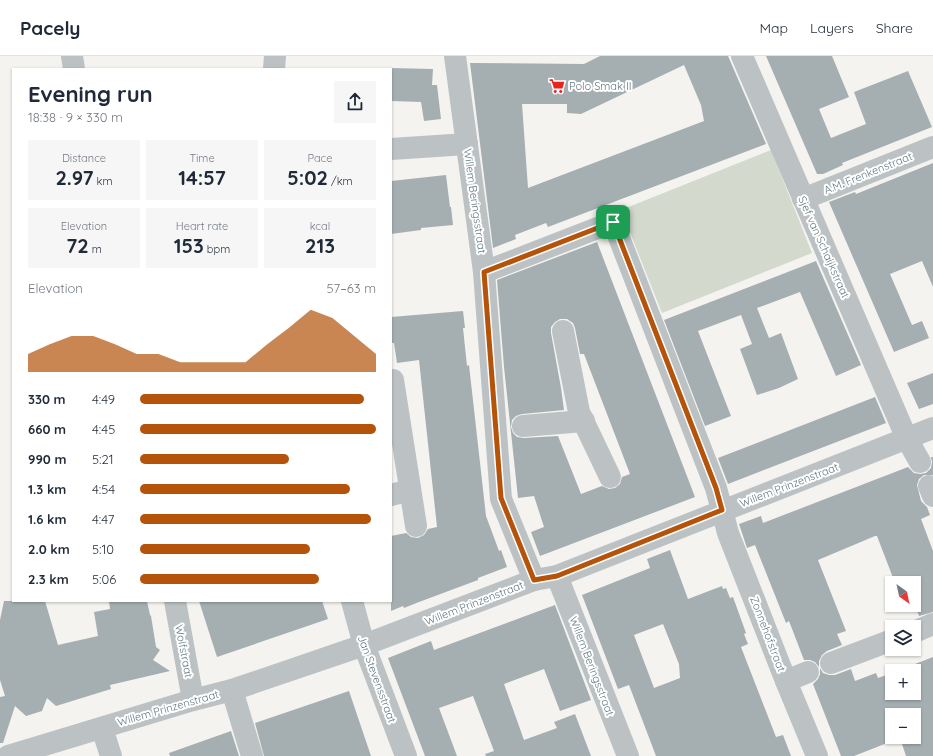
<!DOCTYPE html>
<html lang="en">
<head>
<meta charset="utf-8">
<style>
	:root { --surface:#fff; --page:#f6f6f7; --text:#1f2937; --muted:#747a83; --line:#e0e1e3; --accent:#b45309 }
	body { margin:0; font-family:Quicksand,sans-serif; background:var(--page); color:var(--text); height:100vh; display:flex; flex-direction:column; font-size:15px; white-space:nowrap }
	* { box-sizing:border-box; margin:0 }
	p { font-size:13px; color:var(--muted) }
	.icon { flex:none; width:22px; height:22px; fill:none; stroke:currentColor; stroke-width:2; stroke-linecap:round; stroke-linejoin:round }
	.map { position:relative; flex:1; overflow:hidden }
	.side { position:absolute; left:12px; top:12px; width:380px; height:534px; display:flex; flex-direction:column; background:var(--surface); border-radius:0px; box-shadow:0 1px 3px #0004 }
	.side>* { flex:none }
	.needle { width:26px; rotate:147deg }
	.buttons { position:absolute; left:885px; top:520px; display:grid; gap:8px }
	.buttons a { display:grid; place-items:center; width:36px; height:36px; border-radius:0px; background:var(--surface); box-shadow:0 1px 3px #0004; font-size:20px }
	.pin { position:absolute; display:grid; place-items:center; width:34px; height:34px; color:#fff; margin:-17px; border-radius:8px; box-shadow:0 2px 6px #0006 }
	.round { display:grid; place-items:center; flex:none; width:42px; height:42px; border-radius:0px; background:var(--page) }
	.head { display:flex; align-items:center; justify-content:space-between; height:68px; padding:0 16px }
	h1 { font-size:22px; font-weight:700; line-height:30px }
	.stats { display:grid; grid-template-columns:repeat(3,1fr); gap:6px; height:68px; padding:4px 16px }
	.stats div { display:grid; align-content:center; border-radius:0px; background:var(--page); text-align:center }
	.stats b { font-size:20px; font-weight:700 }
	.stats small { font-size:11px; font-weight:400 }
	.stats p { font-size:11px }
	.chart { height:112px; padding:8px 16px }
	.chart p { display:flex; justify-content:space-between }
	.chart svg { width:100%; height:72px; margin-top:4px; fill:var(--accent); opacity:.7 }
	ul { padding:0 16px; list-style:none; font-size:13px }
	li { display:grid; grid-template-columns:64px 48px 1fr; align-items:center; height:30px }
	li i { height:10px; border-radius:5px; background:var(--accent) }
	header { display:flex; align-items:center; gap:24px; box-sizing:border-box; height:56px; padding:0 20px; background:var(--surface); border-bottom:1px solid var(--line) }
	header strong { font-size:19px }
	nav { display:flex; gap:22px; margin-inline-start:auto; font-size:14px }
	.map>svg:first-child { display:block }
</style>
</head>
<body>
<header>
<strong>Pacely</strong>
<nav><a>Map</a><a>Layers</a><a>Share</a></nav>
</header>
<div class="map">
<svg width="933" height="700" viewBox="0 0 933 700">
	<rect width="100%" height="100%" fill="#f4f3ef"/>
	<!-- green -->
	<polygon fill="#d4d9ce" points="771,94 812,197 662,257 621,154"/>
	<!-- building -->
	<g fill="#a5afb2" fill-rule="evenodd">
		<path d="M600 0H728L766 88 548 171 546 167 515 179 516 183 493 192 470 7 584 8ZM684 9 701 49 704 65 528 132 522 48H567V57L581 58Z"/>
		<polygon points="766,0 832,0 849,41 819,53 831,82 866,68 854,36 908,15 932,71 842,107 843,109 823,118 817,118"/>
		<polygon points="391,12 433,13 432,29 437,29 441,63 424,65 421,46 391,45"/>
		<polygon points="933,107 933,231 922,205 890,218 912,269 922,265 929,282 894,296 829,146 855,136 856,138"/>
		<polygon points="446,119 450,151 451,151 453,169 421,172 421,174 391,178 391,125"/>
		<path d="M597 186 695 441 540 500 531 476 544 471 534 440 518 442 504 311 497 224ZM560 263H567L573 267 575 272 580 298H584L630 418 622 421 620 428 615 432 609 433 602 430 581 438 558 380 524 382 517 381 513 377 511 371 512 364 516 360 522 358 564 354 561 332 551 277V271L555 266Z"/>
		<polygon points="816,205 861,309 836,320 800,236 757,252 769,282 781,277 798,323 779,332 757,339 740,293 752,288 741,259 698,275 731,360 705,370 664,264"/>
		<polygon points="463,255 465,272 463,272 467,310 469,309 486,460 499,495 501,494 507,511 478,522 478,524 419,546 404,552 403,550 391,555 391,480 406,477 411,481 418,482 424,479 428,473 437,471 419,304 397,307 394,287 391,287 391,261"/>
		<polygon points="933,317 933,348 919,353 907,327"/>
		<polygon points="875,341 886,367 728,428 718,402"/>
		<polygon points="931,401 933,401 933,419 924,419 919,423 917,429 921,445 927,451 930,459 921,463 933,495 933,556 919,560 914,546 914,527 895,527 877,480 875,480 818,504 846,575 837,578 842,589 827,595 822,599 819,605 819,611 815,606 810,604 804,604 789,565 786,567 755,489 747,492 739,468 761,460 763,467 908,411 914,417 920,418 926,417 931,412 932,406"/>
		<path d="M670 494 688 543 722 530 723 533 726 532 730 542 733 541 746 577 744 578 748 588 741 591 776 681 783 679 791 700H656L629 629 618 633 582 539 650 512 647 503ZM663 568 679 608 680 622 654 632 634 579Z"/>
		<polygon points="4,545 45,545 58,589 98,580 94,556 110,553 109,545 147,545 150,559 151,560 156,591 160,594 153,604 170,615 110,629 111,633 56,650 47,642 42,655 26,660 15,650 3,687 0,687 0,641 5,640 0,624 0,564"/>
		<polygon points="199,545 322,545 328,563 217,601"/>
		<polygon points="555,549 591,644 560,655 544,613 504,628 524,684 557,672 554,666 575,658 591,700 486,700 485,698 494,695 473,640 439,652 457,700 425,700 388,602 431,585 434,594"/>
		<path d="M933 601V700H906L900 682 854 700H841L813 628 818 623 820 618V612L823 617 829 619H835L851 613 855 625 876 617 878 622 892 617V637H914V615H897ZM892 659H914V681H892Z"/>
		<polygon points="349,635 371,700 264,700 255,667"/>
		<polygon points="231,675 239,700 170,700 169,697"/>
	</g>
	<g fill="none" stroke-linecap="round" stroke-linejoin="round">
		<!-- minor -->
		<g stroke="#bcc2c4" stroke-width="22">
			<polyline points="72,0 74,13"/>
			<polyline points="455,0 484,216 501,443 534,524"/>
			<polyline points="742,0 907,383 920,406"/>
			<polyline points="274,13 275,0"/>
			<polyline points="391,93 467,88"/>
			<polyline points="803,143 933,91"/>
			<polyline points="484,216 613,166 716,432 728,477 786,625 817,700"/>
			<polyline points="563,275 579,356 610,421"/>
			<polyline points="393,324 416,470"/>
			<polyline points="523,370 584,365"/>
			<polyline points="929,430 933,440"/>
			<polyline points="391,439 410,434"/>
			<polyline points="557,520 628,700"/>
			<polyline points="175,545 193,644"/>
			<polyline points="352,545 364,589 406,700"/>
			<polyline points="914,576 933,568"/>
			<polyline points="831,607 892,584"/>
			<polyline points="786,625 808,616"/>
			<polyline points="232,634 252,700"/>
			<polyline points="102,672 111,700"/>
			<polyline points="8,700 193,644 232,634 364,589 534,524 557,520 933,372"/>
		</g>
	</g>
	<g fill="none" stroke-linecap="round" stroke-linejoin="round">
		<defs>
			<polygon id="route" points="613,166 716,432 722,454 557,520 534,524 501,442 484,216"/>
		</defs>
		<!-- route casing -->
		<use href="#route" stroke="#fff" stroke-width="8"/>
		<!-- route -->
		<use href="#route" stroke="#b45309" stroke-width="5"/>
	</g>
	<!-- icons -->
	<defs>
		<symbol id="supermarket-bare" viewBox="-9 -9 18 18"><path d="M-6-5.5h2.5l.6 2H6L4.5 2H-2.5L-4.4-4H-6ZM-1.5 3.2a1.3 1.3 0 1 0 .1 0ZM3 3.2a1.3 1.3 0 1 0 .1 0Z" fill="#e5251e" stroke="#fff" stroke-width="2.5" paint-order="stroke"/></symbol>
	</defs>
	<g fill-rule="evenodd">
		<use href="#supermarket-bare" x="546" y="19" width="22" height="22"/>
	</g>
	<g text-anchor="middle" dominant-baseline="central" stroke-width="4" stroke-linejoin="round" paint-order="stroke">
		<!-- poi labels -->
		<g font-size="11" fill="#627981" stroke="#fff" text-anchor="start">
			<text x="569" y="30">Polo Smak II</text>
		</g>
		<!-- street labels -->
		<g font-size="11" fill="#627981" stroke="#fff">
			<text transform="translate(868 117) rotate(-22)">A.M. Frenkenstraat</text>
			<text transform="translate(475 145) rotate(82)">Willem Beringsstraat</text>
			<text transform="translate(824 191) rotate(66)">Sjef van Schaijkstraat</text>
			<text transform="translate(789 429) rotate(-21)">Willem Prinzenstraat</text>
			<text transform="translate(474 547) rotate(-21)">Willem Prinzenstraat</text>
			<text transform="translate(768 578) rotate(69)">Zonnehofstraat</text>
			<text transform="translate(184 595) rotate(79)">Wolfstraat</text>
			<text transform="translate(592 610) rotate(69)">Willem Beringsstraat</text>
			<text transform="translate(377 623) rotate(70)">Jan Stevensstraat</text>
			<text transform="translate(168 652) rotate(-16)">Willem Prinzenstraat</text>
		</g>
	</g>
</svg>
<div class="buttons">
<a><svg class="needle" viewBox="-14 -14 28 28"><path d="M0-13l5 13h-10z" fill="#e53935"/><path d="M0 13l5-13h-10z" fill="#747a83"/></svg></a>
<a><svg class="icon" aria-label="layers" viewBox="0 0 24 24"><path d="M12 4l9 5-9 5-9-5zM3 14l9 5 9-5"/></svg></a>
<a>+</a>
<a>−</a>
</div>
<div class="pin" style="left:613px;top:166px;background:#1e9e55"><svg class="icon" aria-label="arrive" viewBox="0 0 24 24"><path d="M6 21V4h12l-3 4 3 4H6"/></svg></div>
<section class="side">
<div class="head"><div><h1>Evening run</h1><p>18:38 · 9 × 330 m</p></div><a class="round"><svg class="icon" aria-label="share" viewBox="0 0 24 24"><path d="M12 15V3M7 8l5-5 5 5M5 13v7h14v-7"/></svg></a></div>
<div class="stats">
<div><p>Distance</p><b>2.97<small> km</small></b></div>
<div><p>Time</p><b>14:57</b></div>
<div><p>Pace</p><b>5:02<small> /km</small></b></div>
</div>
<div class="stats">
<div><p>Elevation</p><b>72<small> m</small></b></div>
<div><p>Heart rate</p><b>153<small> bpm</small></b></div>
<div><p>kcal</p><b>213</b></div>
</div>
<div class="chart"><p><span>Elevation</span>57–63 m</p>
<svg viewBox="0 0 160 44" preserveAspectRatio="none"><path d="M0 44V33L10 27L20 22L30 22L40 27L50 33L60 33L70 38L80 38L90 38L100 38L110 27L120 17L130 6L140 11L150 22L160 33V44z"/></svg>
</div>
<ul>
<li><b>330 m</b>4:49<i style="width:95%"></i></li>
<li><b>660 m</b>4:45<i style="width:100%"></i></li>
<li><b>990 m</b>5:21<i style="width:63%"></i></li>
<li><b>1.3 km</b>4:54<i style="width:89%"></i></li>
<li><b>1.6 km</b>4:47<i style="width:98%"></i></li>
<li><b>2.0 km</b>5:10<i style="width:72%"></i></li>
<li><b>2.3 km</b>5:06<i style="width:76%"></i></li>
</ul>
</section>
</div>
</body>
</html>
